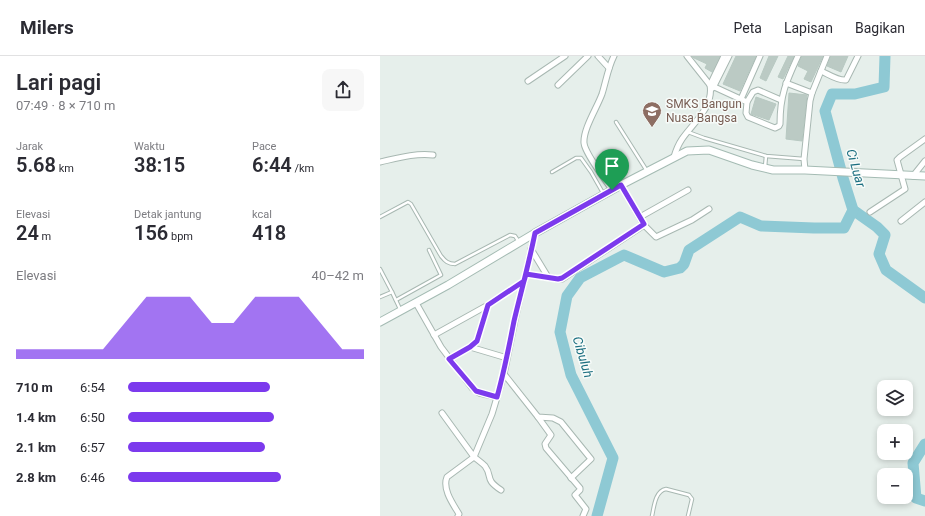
<!DOCTYPE html>
<html lang="id">
<head>
<meta charset="utf-8">
<style>
	:root { --surface:#fff; --page:#f7f7f7; --text:#2b2b33; --muted:#7c7c81; --line:#e1e1e2; --accent:#7c3aed }
	body { margin:0; font-family:Roboto,sans-serif; background:var(--page); color:var(--text); height:100vh; display:flex; flex-direction:column; font-size:15px; white-space:nowrap }
	* { box-sizing:border-box; margin:0 }
	p { font-size:13px; color:var(--muted) }
	.icon { flex:none; width:22px; height:22px; fill:none; stroke:currentColor; stroke-width:2; stroke-linecap:round; stroke-linejoin:round }
	.map { position:relative; flex:1; overflow:hidden }
	.sheet { display:flex; flex-direction:column; background:var(--surface); width:380px }
	.sheet>* { flex:none }
	.fabs { position:absolute; left:497px; top:324px; display:grid; gap:8px }
	.fabs a { display:grid; place-items:center; width:36px; height:36px; border-radius:8px; background:var(--surface); box-shadow:0 2px 6px #0003; font-size:20px }
	.pin { position:absolute; display:grid; place-items:center; width:34px; height:34px; color:#fff; margin:-41px -17px; border-radius:50% 50% 50% 0; rotate:-45deg; box-shadow:0 0 4px #0007 }
	.pin .icon { rotate:45deg }
	.round { display:grid; place-items:center; flex:none; width:42px; height:42px; border-radius:8px; background:var(--page) }
	.headline { display:flex; align-items:center; justify-content:space-between; height:68px; padding:0 16px }
	h1 { font-size:22px; font-weight:600; line-height:30px }
	.figures { display:grid; grid-template-columns:repeat(3,1fr); gap:6px; height:68px; padding:4px 16px }
	.figures div { display:grid; align-content:center }
	.figures b { font-size:20px; font-weight:600 }
	.figures small { font-size:11px; font-weight:400 }
	.figures p { font-size:11px }
	.chart { height:112px; padding:8px 16px }
	.chart p { display:flex; justify-content:space-between }
	.chart svg { width:100%; height:72px; margin-top:4px; fill:var(--accent); opacity:.7 }
	ul { padding:0 16px; list-style:none; font-size:13px }
	li { display:grid; grid-template-columns:64px 48px 1fr; align-items:center; height:30px }
	li i { height:10px; border-radius:5px; background:var(--accent) }
	header { display:flex; align-items:center; gap:24px; box-sizing:border-box; height:56px; padding:0 20px; background:var(--surface); border-bottom:1px solid var(--line) }
	header strong { font-size:19px }
	nav { display:flex; gap:22px; margin-inline-start:auto; font-size:14px }
	main { display:flex; flex:1; min-height:0 }
	.map>svg:first-child { display:block }
</style>
</head>
<body>
<header>
<strong>Milers</strong>
<nav><a>Peta</a><a>Lapisan</a><a>Bagikan</a></nav>
</header>
<main>
<section class="sheet">
<div class="headline"><div><h1>Lari pagi</h1><p>07:49 · 8 × 710 m</p></div><a class="round"><svg class="icon" aria-label="share" viewBox="0 0 24 24"><path d="M12 15V3M7 8l5-5 5 5M5 13v7h14v-7"/></svg></a></div>
<div class="figures">
<div><p>Jarak</p><b>5.68<small> km</small></b></div>
<div><p>Waktu</p><b>38:15</b></div>
<div><p>Pace</p><b>6:44<small> /km</small></b></div>
</div>
<div class="figures">
<div><p>Elevasi</p><b>24<small> m</small></b></div>
<div><p>Detak jantung</p><b>156<small> bpm</small></b></div>
<div><p>kcal</p><b>418</b></div>
</div>
<div class="chart"><p><span>Elevasi</span>40–42 m</p>
<svg viewBox="0 0 160 44" preserveAspectRatio="none"><path d="M0 44V38L10 38L20 38L30 38L40 38L50 22L60 6L70 6L80 6L90 22L100 22L110 6L120 6L130 6L140 22L150 38L160 38V44z"/></svg>
</div>
<ul>
<li><b>710 m</b>6:54<i style="width:60%"></i></li>
<li><b>1.4 km</b>6:50<i style="width:62%"></i></li>
<li><b>2.1 km</b>6:57<i style="width:58%"></i></li>
<li><b>2.8 km</b>6:46<i style="width:65%"></i></li>
</ul>
</section>
<div class="map">
<svg width="545" height="460" viewBox="0 0 545 460">
	<rect width="100%" height="100%" fill="#e6efeb"/>
	<g fill="none" stroke-linecap="round" stroke-linejoin="round">
		<!-- river -->
		<g stroke="#8ec9d4" stroke-width="11">
			<polyline points="505,0 504,31 475,38 452,38 445,55 463,122 473,154 497,171 505,179 499,198 506,214 545,242"/>
			<polyline points="545,388 533,407 536,442 545,445"/>
			<polyline points="217,460 233,402 191,319 180,276 187,240 200,222 244,199 284,216 300,212 304,208 309,194 360,161 381,170 434,172 464,172 473,154"/>
		</g>
	</g>
	<!-- building -->
	<g fill="#bbcac4" stroke="#b8c9c2">
		<polygon points="312,0 340,0 332,16 325,12 327,8 314,2"/>
		<polygon points="356,0 376,0 360,35 343,28"/>
		<polygon points="389,0 398,0 386,25 380,22"/>
		<polygon points="408,0 414,0 403,23 398,21"/>
		<polygon points="422,0 443,0 431,26 424,23 428,15 418,10"/>
		<polygon points="451,0 468,0 461,16 447,10"/>
		<polygon points="409,37 427,39 422,85 406,83"/>
		<polygon points="376,41 396,48 389,64 371,58"/>
	</g>
	<g fill="none" stroke-linecap="round" stroke-linejoin="round">
		<defs>
			<g id="lane">
				<polyline points="236,66 267,115"/>
				<polyline points="308,76 324,82 386,100 424,103"/>
				<polyline points="385,111 386,100"/>
				<polyline points="172,116 196,102 201,102 211,116 223,137"/>
				<path d="M0 161 28 146 31 148 61 200C65 205 68 208 75 208L130 179 135 180 139 186"/>
				<polyline points="0,213 12,236 0,241"/>
				<polyline points="12,236 20,253"/>
				<polyline points="16,244 61,219 49,194"/>
				<path d="M272 460C274 451 275 435 286 433L309 439 312 443 308 460"/>
			</g>
			<g id="street">
				<polyline points="218,0 229,12"/>
				<path d="M307 0 330 29 367 46 366 57 368 61 395 72 399 70 400 68C400 39 406 26 418 0"/>
				<path d="M441 15C448 18 458 25 466 24L478 0"/>
				<polyline points="148,25 185,0"/>
				<polyline points="406,27 432,37"/>
				<polyline points="178,29 208,0"/>
				<polyline points="333,32 349,0"/>
				<polyline points="361,43 380,0"/>
				<polyline points="367,46 373,36 378,34 401,44"/>
				<path d="M294 101C296 94 298 89 302 83 313 67 334 51 330 29L344 0"/>
				<path d="M0 106C18 102 35 97 53 99"/>
				<polyline points="425,114 424,103 430,45 432,37 447,0"/>
				<polyline points="533,120 545,105"/>
				<polyline points="241,129 264,169 276,181 312,164 329,153"/>
				<path d="M232 134C226 124 205 98 204 87 203 73 217 52 222 38 226 25 228 12 234 0"/>
				<polyline points="490,156 525,133 517,104 520,101 545,83"/>
				<polyline points="260,161 308,134"/>
				<polyline points="521,165 545,146"/>
				<polyline points="151,193 168,221"/>
				<polyline points="146,218 178,223 182,223 264,169"/>
				<polyline points="36,247 61,291 92,332 99,337 117,341"/>
				<polyline points="54,279 108,249 144,225"/>
				<polyline points="90,291 127,302"/>
				<polyline points="69,303 90,291 97,285 108,249"/>
				<polyline points="124,318 158,361 173,362 181,366 211,403 191,422"/>
				<polyline points="62,357 94,401 112,358 124,318 135,264 155,177"/>
				<polyline points="158,361 171,379 165,388 166,392 200,432 200,434 195,439 206,453 203,460"/>
				<path d="M78 460 79 458C73 448 62 433 67 421L94 401C98 404 102 407 105 410 113 421 104 423 121 434"/>
			</g>
			<polyline id="secondary" points="0,266 68,229 155,177 241,129 307,95 329,94 372,109 393,114 425,114 545,120"/>
		</defs>
		<!-- lane casing -->
		<use href="#lane" stroke="#a8b8b2" stroke-width="4.5"/>
		<!-- street casing -->
		<use href="#street" stroke="#a8b8b2" stroke-width="7"/>
		<!-- secondary casing -->
		<use href="#secondary" stroke="#a4bbb3" stroke-width="9"/>
		<!-- lane -->
		<use href="#lane" stroke="#fff" stroke-width="2.5"/>
		<!-- street -->
		<use href="#street" stroke="#fff" stroke-width="5"/>
		<!-- secondary -->
		<use href="#secondary" stroke="#fff" stroke-width="7"/>
	</g>
	<g fill="none" stroke-linecap="round" stroke-linejoin="round">
		<defs>
			<path id="route" d="M232 134 155 177C149 207 141 236 134 265 129 291 124 316 117 341L96 335 69 303 90 291 97 285 108 249 144 225 146 218 178 223 182 222 264 168 241 129 232 134"/>
		</defs>
		<!-- route casing -->
		<use href="#route" stroke="#fff" stroke-width="8"/>
		<!-- route -->
		<use href="#route" stroke="#7c3aed" stroke-width="5"/>
	</g>
	<!-- icons -->
	<defs>
		<symbol id="school-pin" viewBox="-11 -11 22 30"><path d="M0 17L-7.5 6A9.5 9.5 0 1 1 7.5 6Z" fill="#8d6e63" stroke="#f7fbf9"/><path d="M0-5L7-2L0 1L-7-2ZM-4 1L0 2.5L4 1V4Q0 6-4 4Z" fill="#fff"/></symbol>
	</defs>
	<g fill-rule="evenodd">
		<use href="#school-pin" x="261" y="44" width="22" height="30"/>
	</g>
	<g text-anchor="middle" dominant-baseline="central" stroke-width="3" stroke-linejoin="round" paint-order="stroke">
		<!-- education labels -->
		<g font-size="12" fill="#785e54" stroke="#f7fbf9" text-anchor="start">
			<text x="286" y="48">SMKS Bangun<tspan x="286" dy="14">Nusa Bangsa</tspan></text>
		</g>
		<!-- water labels -->
		<g font-size="13" font-style="italic" fill="#1c6f80" stroke="#f7fbf9">
			<text transform="translate(476 112) rotate(74)">Ci Luar</text>
			<text transform="translate(203 301) rotate(73)">Cibuluh</text>
		</g>
	</g>
</svg>
<div class="fabs">
<a><svg class="icon" aria-label="layers" viewBox="0 0 24 24"><path d="M12 4l9 5-9 5-9-5zM3 14l9 5 9-5"/></svg></a>
<a>+</a>
<a>−</a>
</div>
<div class="pin" style="left:232px;top:134px;background:#1e9e55"><svg class="icon" aria-label="arrive" viewBox="0 0 24 24"><path d="M6 21V4h12l-3 4 3 4H6"/></svg></div>
</div>
</main>
</body>
</html>
